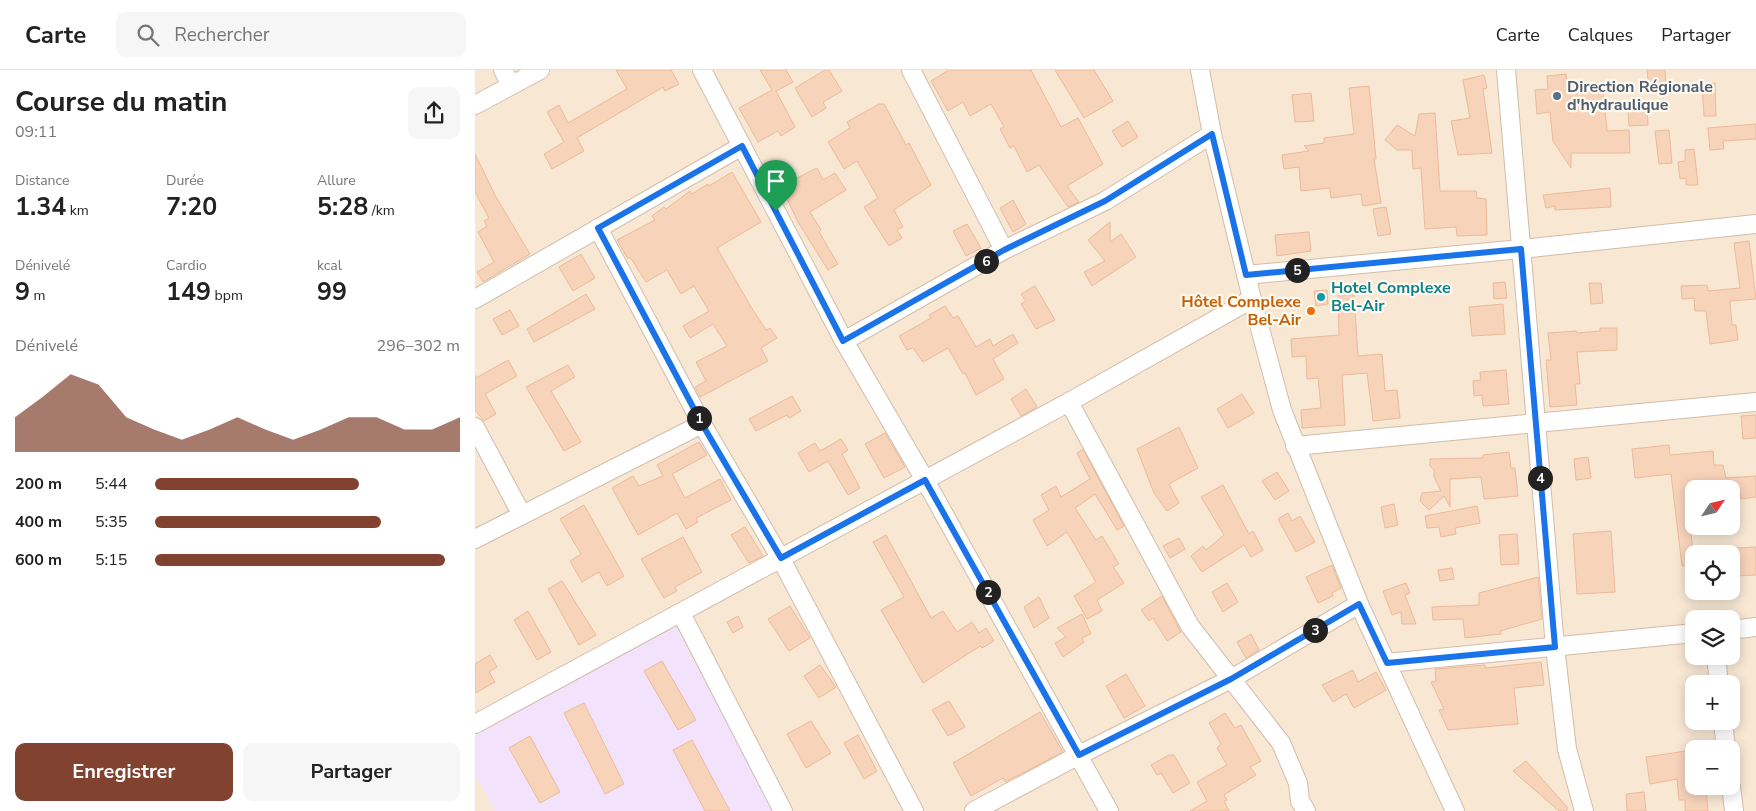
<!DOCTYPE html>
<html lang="fr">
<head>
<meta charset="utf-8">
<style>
	:root { --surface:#fff; --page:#f6f6f6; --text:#222; --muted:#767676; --line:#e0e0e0; --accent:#81422f }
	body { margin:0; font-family:"Nunito Sans",sans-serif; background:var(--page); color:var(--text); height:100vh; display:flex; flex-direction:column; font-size:19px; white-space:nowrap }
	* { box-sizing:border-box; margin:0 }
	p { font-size:16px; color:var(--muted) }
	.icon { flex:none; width:28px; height:28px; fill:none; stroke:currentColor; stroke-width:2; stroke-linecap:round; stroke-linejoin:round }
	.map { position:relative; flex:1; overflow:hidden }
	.details { display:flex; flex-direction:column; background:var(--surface); width:475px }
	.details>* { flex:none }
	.needle { width:32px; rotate:55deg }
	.buttons { position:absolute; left:1210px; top:410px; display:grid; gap:10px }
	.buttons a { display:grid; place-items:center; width:55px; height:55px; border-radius:10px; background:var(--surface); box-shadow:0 2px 12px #0003; font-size:25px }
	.pin { position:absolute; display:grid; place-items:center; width:42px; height:42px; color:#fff; margin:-51px -21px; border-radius:50% 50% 50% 0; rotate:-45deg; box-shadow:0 0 5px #0007 }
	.pin .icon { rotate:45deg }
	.km { position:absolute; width:25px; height:25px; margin:-12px; border-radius:50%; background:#222; color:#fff; font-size:14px; line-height:25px; text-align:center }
	.round { display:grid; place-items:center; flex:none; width:52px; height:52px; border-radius:10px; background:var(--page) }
	.summary { display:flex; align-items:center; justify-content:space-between; height:85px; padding:0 15px }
	h1 { font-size:28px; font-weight:700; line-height:38px }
	.figures { display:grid; grid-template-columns:repeat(3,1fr); gap:8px; height:85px; padding:5px 15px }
	.figures div { display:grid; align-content:center }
	.figures b { font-size:25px; font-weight:700 }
	.figures small { font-size:14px; font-weight:400 }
	.figures p { font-size:14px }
	.chart { height:140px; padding:10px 15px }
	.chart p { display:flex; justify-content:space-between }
	.chart svg { width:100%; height:90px; margin-top:5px; fill:var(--accent); opacity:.7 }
	.cta { display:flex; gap:10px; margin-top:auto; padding:10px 15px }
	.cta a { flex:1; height:58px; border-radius:10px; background:var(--accent); color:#fff; font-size:20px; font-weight:700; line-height:58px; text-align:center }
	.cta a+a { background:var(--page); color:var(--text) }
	ul { padding:0 15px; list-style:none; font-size:16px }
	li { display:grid; grid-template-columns:80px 60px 1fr; align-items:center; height:38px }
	li i { height:12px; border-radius:6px; background:var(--accent) }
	header { display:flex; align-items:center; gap:30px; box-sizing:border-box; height:70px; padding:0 25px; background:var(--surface); border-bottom:1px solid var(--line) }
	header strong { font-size:24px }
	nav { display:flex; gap:28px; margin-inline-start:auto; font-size:18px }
	.search { width:350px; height:45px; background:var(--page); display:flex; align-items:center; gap:12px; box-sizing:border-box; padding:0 18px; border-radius:10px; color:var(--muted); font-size:19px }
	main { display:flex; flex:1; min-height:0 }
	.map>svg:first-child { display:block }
</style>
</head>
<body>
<header>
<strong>Carte</strong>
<div class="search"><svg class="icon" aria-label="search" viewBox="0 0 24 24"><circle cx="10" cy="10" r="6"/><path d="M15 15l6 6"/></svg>Rechercher</div>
<nav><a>Carte</a><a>Calques</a><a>Partager</a></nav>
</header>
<main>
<section class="details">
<div class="summary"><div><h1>Course du matin</h1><p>09:11</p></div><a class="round"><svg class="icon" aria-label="share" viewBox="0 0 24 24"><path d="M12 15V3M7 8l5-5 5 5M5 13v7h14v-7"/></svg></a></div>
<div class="figures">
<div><p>Distance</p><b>1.34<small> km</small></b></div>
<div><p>Durée</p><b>7:20</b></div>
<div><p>Allure</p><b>5:28<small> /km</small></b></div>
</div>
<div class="figures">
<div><p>Dénivelé</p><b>9<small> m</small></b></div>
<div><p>Cardio</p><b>149<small> bpm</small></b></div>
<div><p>kcal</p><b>99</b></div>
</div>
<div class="chart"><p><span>Dénivelé</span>296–302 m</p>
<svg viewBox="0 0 160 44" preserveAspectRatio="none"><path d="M0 44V27L10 17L20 6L30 11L40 27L50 33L60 38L70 33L80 27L90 33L100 38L110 33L120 27L130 27L140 33L150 33L160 27V44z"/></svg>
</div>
<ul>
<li><b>200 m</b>5:44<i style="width:67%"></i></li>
<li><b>400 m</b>5:35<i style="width:74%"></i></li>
<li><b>600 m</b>5:15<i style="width:95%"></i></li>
</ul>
<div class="cta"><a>Enregistrer</a><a>Partager</a></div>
</section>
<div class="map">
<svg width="1281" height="741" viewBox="0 0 1281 741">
	<rect width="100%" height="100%" fill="#fff5e6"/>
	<!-- residential -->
	<path fill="#f7e7d3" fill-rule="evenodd" d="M0 0H1281V741H0ZM1219 419H1256V456H1219ZM1219 484H1256V521H1219ZM1219 549H1256V586H1219ZM1219 614H1256V651H1219ZM1219 679H1256V716H1219Z"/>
	<!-- education -->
	<polygon fill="#f2e2fb" points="201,556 298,741 20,741 0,704 0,665"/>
	<!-- building -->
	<g fill="#f7d3ba" stroke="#ecba99">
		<polygon points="141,0 196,0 204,14 190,21 188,17 102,68 109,81 77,99 69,84 89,72 72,42 84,35 93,53 152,19"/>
		<polygon points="285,0 311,0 318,12 301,21 320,57 306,66 303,61 283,72 264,38 297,20"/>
		<polygon points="350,0 354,0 367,21 348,32 351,38 337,47 320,18"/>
		<polygon points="474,0 556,0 586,57 603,48 628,94 592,116 604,132 593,137 564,95 552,102 539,76 535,78 525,59 529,57 516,34 495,46 488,32 473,41 456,11"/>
		<polygon points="580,0 619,0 638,31 609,48"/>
		<polygon points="1172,0 1190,0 1191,18 1174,19"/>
		<polygon points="1091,4 1093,24 1128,20 1132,61 1154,60 1155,83 1096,83 1096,98 1078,71 1075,42 1062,44 1060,20 1073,19 1072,6"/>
		<polygon points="1009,5 1012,18 1008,19 1017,83 983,85 976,51 995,48 988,10"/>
		<polygon points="1240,13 1241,46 1229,46 1227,14"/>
		<polygon points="894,16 901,89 899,89 906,133 888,136 886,124 856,128 855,118 826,121 824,97 809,99 807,85 834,81 829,76 849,73 849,68 879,64 874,18"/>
		<polygon points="836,23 839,51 820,52 817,25"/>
		<polygon points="404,34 409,34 431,75 434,73 456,115 419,140 428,157 422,160 427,168 414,176 389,137 403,128 382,91 369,99 353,72 375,58 372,52"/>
		<polygon points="1172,37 1173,55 1154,56 1153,38"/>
		<polygon points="960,43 965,121 1001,121 1002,128 1011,129 1012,165 982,166 981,157 950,159 946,98 938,99 937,80 922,80 910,70 922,55 940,66 944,44"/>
		<polygon points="653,51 663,67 647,77 637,61"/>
		<polygon points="1281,54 1281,69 1248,71 1249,79 1235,80 1233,58"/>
		<polygon points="1194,60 1197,93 1184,94 1180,61"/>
		<polygon points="1219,79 1223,115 1211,115 1211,108 1205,109 1203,92 1210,91 1210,80"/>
		<polygon points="0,84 21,127 55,184 8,212 2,202 19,192 3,162 12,156 9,151 14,148 0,122"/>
		<polygon points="342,98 348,110 360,103 371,120 335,142 346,160 344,162 363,194 353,200 323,152 306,116"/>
		<polygon points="257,102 286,152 242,178 276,237 291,260 295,258 302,268 286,278 293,291 225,327 220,317 231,311 221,292 252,276 238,254 215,268 208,256 234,241 219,216 206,224 192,200 171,212 155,187 153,189 142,170 180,150 177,146 189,137 191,139 215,121 217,124 233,114 234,116"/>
		<polygon points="1135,118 1136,137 1080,140 1080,136 1071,138 1068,125"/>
		<polygon points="538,130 551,154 538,162 525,138"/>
		<polygon points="911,137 916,164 903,166 898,139"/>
		<polygon points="635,152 635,172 646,164 661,187 617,216 609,202 630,191 613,170"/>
		<polygon points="492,154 506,178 491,186 478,161"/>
		<polygon points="834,162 836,181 802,186 800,165"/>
		<polygon points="1274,171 1281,229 1255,231 1257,255 1261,255 1263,270 1235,274 1231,241 1220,241 1219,228 1207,229 1206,216 1232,215 1233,221 1265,218 1259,173"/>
		<polygon points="106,184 120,208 98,221 84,197"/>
		<polygon points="1030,212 1032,228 1019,229 1018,213"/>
		<polygon points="1114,213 1126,213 1128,233 1116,234"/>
		<polygon points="560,216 580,250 561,259 546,234 551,231 546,224"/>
		<polygon points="852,220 853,234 841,236 839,221"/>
		<polygon points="111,224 120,239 59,272 52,259"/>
		<polygon points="863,225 879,225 883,286 907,284 910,321 922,320 925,348 898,351 892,303 867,305 870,355 827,358 826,340 846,338 843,308 832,309 831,286 817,287 816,269 864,265"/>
		<polygon points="1028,234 1030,264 997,266 994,237"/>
		<polygon points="470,236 478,248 483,246 501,277 515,269 518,276 538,264 543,273 518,289 529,309 501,325 490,303 488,304 473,278 448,292 438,278 432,280 424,266 456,248 454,245"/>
		<polygon points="35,240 44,256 27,265 18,249"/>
		<polygon points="1125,258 1142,258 1142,280 1102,282 1105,314 1100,314 1102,335 1075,337 1071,290 1076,290 1073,263 1101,261 1102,263 1125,261"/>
		<polygon points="33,290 42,306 10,324 21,344 9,351 0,340 0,305 1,308"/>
		<polygon points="93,295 100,307 76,321 106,372 89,381 51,317"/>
		<polygon points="1031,300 1034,334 1008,336 1007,325 999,326 998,311 1006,310 1005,302"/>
		<polygon points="551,319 562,337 546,346 536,329"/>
		<polygon points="767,324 779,343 753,358 742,339"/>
		<polygon points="317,326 326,341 314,348 312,345 281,361 274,349"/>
		<polygon points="1281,345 1281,368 1268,369 1266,346"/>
		<polygon points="704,357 723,398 694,414 704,433 692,441 679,423 662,379"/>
		<polygon points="410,363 430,397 409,408 390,374"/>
		<polygon points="366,369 373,380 367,384 385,418 373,425 353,391 334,402 323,383 340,373 345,381"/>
		<polygon points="224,372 232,385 197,404 210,428 245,409 256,430 221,448 223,452 211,459 202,443 163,465 137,418 158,406 164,416 188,406 182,395"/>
		<polygon points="1194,375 1195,385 1238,381 1239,395 1248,395 1251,408 1281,406 1281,427 1266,429 1264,419 1234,419 1234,416 1212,417 1219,495 1207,496 1196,404 1160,408 1157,379"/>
		<polygon points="608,379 649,456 642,460 620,424 600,438 621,470 627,466 644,494 638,497 649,513 622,530 627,541 612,549 599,526 621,512 592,462 572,476 558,450 574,440 566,425 581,416 586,427 615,409 602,383"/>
		<polygon points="1034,382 1036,398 1040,398 1043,426 1009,429 1006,407 975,409 975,437 969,426 954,440 945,431 947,423 966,421 959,407 959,400 955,396 955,389 1008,388 1008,385"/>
		<polygon points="1113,387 1116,408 1101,410 1099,389"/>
		<polygon points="802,402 814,421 800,430 787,411"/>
		<polygon points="748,415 774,464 778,461 788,480 776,487 769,475 727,502 716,486 728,476 731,480 749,465 726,427"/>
		<polygon points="919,434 923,455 910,458 906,437"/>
		<polygon points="109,435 149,506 132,516 124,502 107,512 95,491 106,484 85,449"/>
		<polygon points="1002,436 1005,453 980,458 981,464 966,467 964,457 952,458 950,446"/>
		<polygon points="813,443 817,451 825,446 840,472 821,482 803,449"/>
		<polygon points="270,457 288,486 274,493 256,465"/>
		<polygon points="1136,461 1140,522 1102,524 1098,464"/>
		<polygon points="1042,464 1044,494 1026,495 1024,465"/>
		<polygon points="411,465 456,548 468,541 482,562 497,552 504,563 511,558 519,571 507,578 505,576 448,613 406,540 429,527 398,472"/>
		<polygon points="208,467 227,502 200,517 202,521 189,528 166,489"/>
		<polygon points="704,468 710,479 695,488 688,476"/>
		<polygon points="1281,477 1281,505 1263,506 1261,478"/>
		<polygon points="857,495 866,518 857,523 858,526 843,533 831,507"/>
		<polygon points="977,498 979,509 965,511 963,500"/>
		<polygon points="1063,507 1067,549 1025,561 1026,564 990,568 988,549 958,550 957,537 1004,535 1004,523"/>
		<polygon points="87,511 121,565 104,575 73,519"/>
		<polygon points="752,513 763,532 748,542 737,522"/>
		<polygon points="931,513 935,523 930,525 941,554 927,554 926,542 917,545 908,521"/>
		<polygon points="687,526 706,562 692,571 678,548 674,551 666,540"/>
		<polygon points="564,527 574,548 559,558 549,537"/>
		<polygon points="315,536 335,568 314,581 293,549"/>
		<polygon points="53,541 76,582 62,590 39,550"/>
		<polygon points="607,544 616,564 607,568 609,572 588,587 580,573 591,567 582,558"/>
		<polygon points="263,546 268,557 258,563 252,552"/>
		<polygon points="776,564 784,580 771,588 762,572"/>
		<polygon points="15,585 22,597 14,602 20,612 0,623 0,594"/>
		<polygon points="187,591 221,650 203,660 169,601"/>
		<polygon points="1066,592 1069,615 1039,618 1043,654 973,660 964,640 969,639 956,612 961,611 960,599 1010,595 1010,598"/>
		<polygon points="345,595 361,617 344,628 329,606"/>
		<polygon points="878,600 883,612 901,602 911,620 879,638 871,624 858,632 847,615"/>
		<polygon points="651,604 670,636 649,648 631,616"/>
		<polygon points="474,631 490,657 473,666 457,640"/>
		<polygon points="109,633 149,714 130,724 89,643"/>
		<polygon points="565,642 588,682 530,712 528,708 496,726 478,693"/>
		<polygon points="750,643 760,658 766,655 786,691 775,697 781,705 749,725 752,730 749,731 754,741 715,741 732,731 722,712 752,695 742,678 746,674 734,653"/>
		<polygon points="336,651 356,683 331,698 312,664"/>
		<polygon points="383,665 402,701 389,709 369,673"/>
		<polygon points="55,666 85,722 65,733 34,678"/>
		<polygon points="217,670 255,741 230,741 198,680"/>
		<polygon points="1211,681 1217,720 1231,719 1233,741 1210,741 1210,730 1204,730 1202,709 1175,714 1171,687"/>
		<polygon points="694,685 699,685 715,713 698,723 686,703 682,705 676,695"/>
		<polygon points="1051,691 1093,738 1091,741 1084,741 1038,701"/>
		<polygon points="1169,722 1171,741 1152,741 1151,724"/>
	</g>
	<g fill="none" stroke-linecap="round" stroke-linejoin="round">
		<defs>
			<g id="minor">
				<polyline points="28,0 36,15"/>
				<polyline points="227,0 369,271 450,410 634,741"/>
				<polyline points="436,0 529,180"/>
				<polyline points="725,0 737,64 777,229 807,340 884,534 980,741"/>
				<polyline points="1031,0 1080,577 1092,679 1109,741"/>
				<polyline points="0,35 65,0"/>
				<polyline points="123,158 227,354 306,489 439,741"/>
				<polyline points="771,205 1046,179 1281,154"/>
				<polyline points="0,229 267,76"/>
				<polyline points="369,271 529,180 630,131 737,64"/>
				<polyline points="594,332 715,556 806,673 823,713 825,731 831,741"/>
				<polyline points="0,357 47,445"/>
				<polyline points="820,376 1281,332"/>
				<polyline points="0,469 227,354"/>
				<polyline points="206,543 308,741"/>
				<polyline points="1256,560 1281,557"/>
				<polyline points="1241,586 1244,614"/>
				<polyline points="912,593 1219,563"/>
				<polyline points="1248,651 1251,679"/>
				<polyline points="0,654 594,332 777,229"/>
				<polyline points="1256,716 1259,741"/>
				<polyline points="499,741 604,685 756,609 884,534"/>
			</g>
		</defs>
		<!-- minor casing -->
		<use href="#minor" stroke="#d2bdaa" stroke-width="20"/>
		<!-- minor -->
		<use href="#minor" stroke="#fff" stroke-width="18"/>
	</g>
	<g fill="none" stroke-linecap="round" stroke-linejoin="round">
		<defs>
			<polygon id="route" points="737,64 771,205 1046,179 1080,577 912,593 884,534 756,609 604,685 450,410 306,488 227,354 123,158 267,76 368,271 529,180 630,131"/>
		</defs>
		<!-- route casing -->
		<use href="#route" stroke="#fff" stroke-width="10"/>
		<!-- route -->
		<use href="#route" stroke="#1a73e8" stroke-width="6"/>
	</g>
	<!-- markers -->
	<circle fill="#5c6f8a" stroke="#fff9ee" stroke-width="2" cx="1082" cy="26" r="5"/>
	<circle fill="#0f9aa8" stroke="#fff9ee" stroke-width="2" cx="846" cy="227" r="5"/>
	<circle fill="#e8710a" stroke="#fff9ee" stroke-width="2" cx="836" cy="241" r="5"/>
	<g text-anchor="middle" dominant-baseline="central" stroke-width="4.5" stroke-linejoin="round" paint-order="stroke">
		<!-- service labels -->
		<g font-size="16" font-weight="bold" fill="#4e5e75" stroke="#fff9ee" text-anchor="start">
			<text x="1092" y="17">Direction Régionale<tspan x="1092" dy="18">d'hydraulique</tspan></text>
		</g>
		<!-- culture labels -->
		<g font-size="16" font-weight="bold" fill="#0d838f" stroke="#fff9ee" text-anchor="start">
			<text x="856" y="218">Hotel Complexe<tspan x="856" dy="18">Bel-Air</tspan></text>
		</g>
		<!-- food labels -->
		<g font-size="16" font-weight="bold" fill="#c56008" stroke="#fff9ee" text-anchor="end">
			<text x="826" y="232">Hôtel Complexe<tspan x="826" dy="18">Bel-Air</tspan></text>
		</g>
	</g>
</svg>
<div class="buttons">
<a><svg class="needle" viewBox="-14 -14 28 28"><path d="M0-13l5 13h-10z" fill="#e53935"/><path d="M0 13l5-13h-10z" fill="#767676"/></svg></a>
<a><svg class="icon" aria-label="locate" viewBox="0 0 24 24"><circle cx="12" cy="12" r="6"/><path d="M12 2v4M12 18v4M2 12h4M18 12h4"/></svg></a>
<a><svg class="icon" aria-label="layers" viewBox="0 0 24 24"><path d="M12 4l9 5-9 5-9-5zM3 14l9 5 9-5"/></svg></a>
<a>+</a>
<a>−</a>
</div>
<div class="pin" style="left:301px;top:141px;background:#1e9e55"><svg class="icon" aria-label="arrive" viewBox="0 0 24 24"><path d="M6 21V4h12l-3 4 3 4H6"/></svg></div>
<b class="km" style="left:224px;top:348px">1</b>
<b class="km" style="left:513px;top:522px">2</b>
<b class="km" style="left:840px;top:560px">3</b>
<b class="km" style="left:1065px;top:408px">4</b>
<b class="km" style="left:822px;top:200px">5</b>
<b class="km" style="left:511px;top:191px">6</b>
</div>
</main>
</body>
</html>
